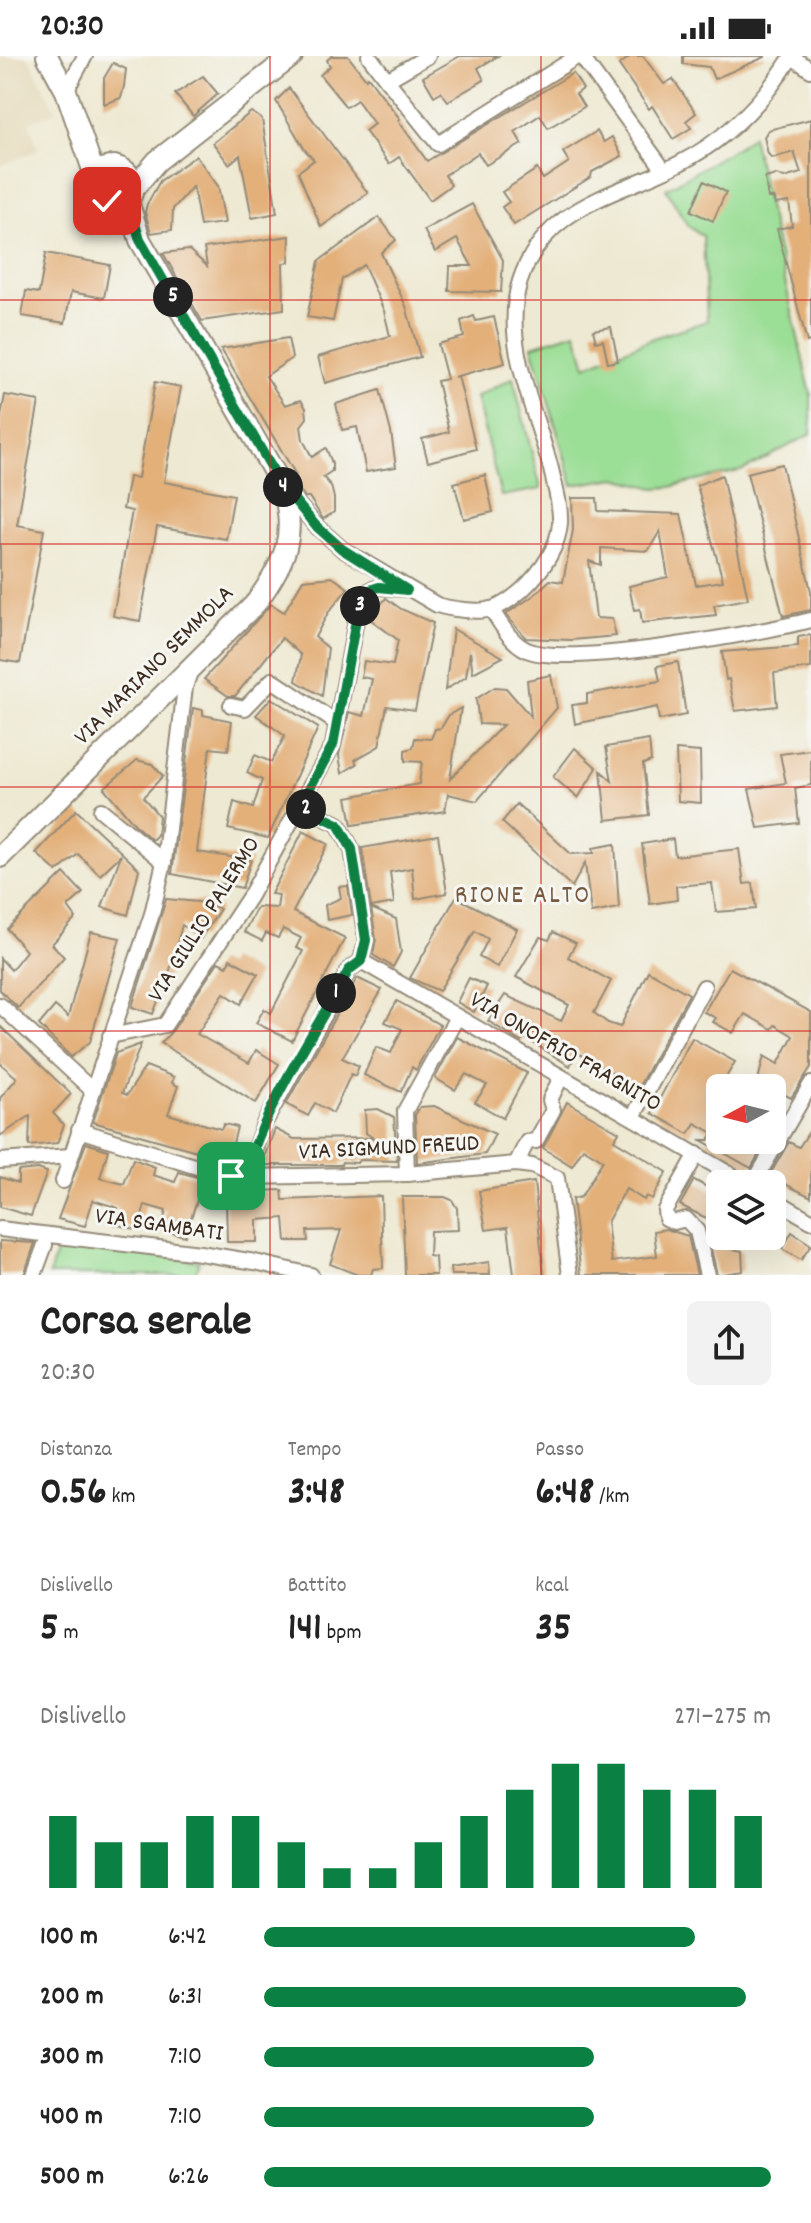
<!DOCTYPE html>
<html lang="it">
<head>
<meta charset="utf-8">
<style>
	:root { --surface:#fff; --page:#f2f2f2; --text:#222; --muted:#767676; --accent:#0b8043 }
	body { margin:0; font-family:Dekko,sans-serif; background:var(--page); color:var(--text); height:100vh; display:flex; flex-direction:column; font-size:30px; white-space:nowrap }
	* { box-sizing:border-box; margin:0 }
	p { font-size:26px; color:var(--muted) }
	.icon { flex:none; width:44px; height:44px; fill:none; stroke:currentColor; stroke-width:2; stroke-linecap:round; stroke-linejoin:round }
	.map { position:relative; height:1219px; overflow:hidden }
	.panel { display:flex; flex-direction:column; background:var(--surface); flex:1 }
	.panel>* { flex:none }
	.needle { width:52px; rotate:263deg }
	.buttons { position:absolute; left:706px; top:1018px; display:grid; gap:16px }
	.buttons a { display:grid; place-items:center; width:80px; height:80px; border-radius:12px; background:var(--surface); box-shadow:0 8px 32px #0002; font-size:40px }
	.pin { position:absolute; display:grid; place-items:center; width:68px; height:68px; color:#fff; margin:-34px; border-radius:16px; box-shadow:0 4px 12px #0006 }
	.km { position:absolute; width:40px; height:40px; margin:-20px; border-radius:50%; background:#222; color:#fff; font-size:22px; line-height:40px; text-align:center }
	.round { display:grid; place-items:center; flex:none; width:84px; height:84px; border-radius:12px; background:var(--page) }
	.head { display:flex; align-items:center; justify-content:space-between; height:136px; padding:0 40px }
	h1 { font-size:44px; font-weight:800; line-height:60px }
	.metrics { display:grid; grid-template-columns:repeat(3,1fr); gap:12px; height:136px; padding:8px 40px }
	.metrics div { display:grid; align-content:center }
	.metrics b { font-size:40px; font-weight:800 }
	.metrics small { font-size:22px; font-weight:400 }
	.metrics p { font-size:22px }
	.chart { height:224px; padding:16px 40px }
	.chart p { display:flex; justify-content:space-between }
	.chart svg { width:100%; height:144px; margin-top:8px; stroke:var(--accent); stroke-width:6 }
	ul { padding:0 40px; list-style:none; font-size:26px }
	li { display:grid; grid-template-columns:128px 96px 1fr; align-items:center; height:60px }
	li i { height:20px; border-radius:10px; background:var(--accent) }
	.status { display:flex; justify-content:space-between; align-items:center; height:56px; padding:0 40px; background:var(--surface); direction:ltr }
	.status svg { height:22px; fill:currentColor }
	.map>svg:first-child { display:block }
</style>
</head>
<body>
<div class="status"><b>20:30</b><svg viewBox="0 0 49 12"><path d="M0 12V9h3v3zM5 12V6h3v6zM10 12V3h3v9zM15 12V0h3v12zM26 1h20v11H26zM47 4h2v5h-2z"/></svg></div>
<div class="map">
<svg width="811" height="1219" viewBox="0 0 811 1219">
	<rect width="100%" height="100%" fill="#f6f6f2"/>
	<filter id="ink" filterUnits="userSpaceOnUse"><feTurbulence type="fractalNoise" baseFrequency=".0125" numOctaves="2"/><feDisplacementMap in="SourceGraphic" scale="16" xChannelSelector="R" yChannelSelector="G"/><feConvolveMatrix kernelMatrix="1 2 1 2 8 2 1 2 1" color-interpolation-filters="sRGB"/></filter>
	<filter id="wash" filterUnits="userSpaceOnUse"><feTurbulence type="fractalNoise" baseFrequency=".006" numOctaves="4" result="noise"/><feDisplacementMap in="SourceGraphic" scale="32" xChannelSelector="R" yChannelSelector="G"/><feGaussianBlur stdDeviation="1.8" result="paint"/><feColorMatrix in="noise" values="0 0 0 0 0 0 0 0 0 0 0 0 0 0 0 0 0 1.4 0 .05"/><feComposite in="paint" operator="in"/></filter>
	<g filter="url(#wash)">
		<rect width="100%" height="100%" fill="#eee9d2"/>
		<!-- built -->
		<polygon fill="#e5daba" points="0,0 28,0 56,55 29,66 38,94 0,110"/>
		<!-- green -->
		<g fill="#9bde96" stroke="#6b845a" stroke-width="2">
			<polygon points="752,80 811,339 811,378 744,414 670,431 655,432 616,422 573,429 532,290 576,276 586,310 656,281 707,265 703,180 688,170 666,133 739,90"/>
			<polygon points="513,322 541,433 501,440 476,341"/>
			<polygon points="59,1188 199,1205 195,1219 49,1219"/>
		</g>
		<g id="blocks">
			<!-- building -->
			<g fill="#e3b07a">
				<polygon points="332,0 348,0 366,23 368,21 400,63 398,64 427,105 573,17 583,33 576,38 584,51 548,72 540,59 515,76 522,88 486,109 478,97 445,119 451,129 430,144 399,101 389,108 365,75 374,68 357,44 346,51 320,19 330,10 327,4"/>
				<polygon points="460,0 498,0 478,12 484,24 448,45 441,36 434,40 423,21"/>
				<polygon points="631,0 643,0 664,28 673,23 696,57 686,65 691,72 673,83 652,50 649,53 619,9"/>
				<polygon points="683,0 765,0 765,1 714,23 709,11 683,8"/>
				<polygon points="113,7 126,13 124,30 121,42 104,48 104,22"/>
				<polygon points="203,20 218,38 193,60 175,38"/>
				<polygon points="289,32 368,137 321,171 298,116 314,104 305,94 276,45"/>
				<polygon points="251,56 262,63 277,157 252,162 240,99 229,108 213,87"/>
				<polygon points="811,63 811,285 807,286 777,173 792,170 789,146 775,148 773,142 768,142 765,122 776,119 784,122 801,117 794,96 772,102 768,98 764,81 768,74"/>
				<polygon points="597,75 604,86 612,81 622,100 592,116 591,121 514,169 502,151 509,146 502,136 537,113 543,123 569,106 563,96"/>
				<polygon points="196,100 218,130 225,167 200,170 193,130 173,153 172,174 151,177 145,156 147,148 160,125"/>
				<polygon points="704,125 726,136 713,165 691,155"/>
				<polygon points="472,148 503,204 501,236 449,235 450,210 472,210 457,183 435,196 424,174"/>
				<polygon points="379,161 396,184 381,197 406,250 420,301 325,327 318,301 390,280 384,255 364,209 342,223 333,265 307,261 319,205"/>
				<polygon points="290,180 289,206 283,207 284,253 202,265 163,197 189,194 207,210 204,192"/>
				<polygon points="46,197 110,209 104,242 71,236 65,267 22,260 26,235 39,237"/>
				<polygon points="474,260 476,265 494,261 505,307 454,321 458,320 476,393 428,406 422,383 449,376 437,325 447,323 438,288 464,281 461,265"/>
				<polygon points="611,271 618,305 608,307 603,284 596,286 593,274"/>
				<polygon points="288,282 292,302 266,320 285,349 301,344 306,352 307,362 301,370 303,384 312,401 326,392 332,407 332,415 323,421 331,430 334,442 334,456 323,463 309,441 305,441 295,428 292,422 296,419 221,293"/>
				<polygon points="155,326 181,331 164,426 234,439 226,483 157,471 140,565 113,560 132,455 123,453 129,421 138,422"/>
				<polygon points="380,334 391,376 396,411 366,416 357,371 342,374 336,348"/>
				<polygon points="5,339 39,345 17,469 44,474 20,607 0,604 0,365"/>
				<polygon points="782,408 811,535 811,554 783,560 747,417"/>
				<polygon points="485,419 493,456 464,463 454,427"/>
				<polygon points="722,419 748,543 714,549 716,559 642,567 640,553 634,554 629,530 668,521 660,475 648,495 601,492 601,509 589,505 596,562 612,563 616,580 571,584 526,582 511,565 506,558 533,540 550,524 563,526 573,474 572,442 597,442 598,455 681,458 696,529 723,525 697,429"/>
				<polygon points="332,521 348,532 328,557 315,581 328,592 322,640 296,625 301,599 282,582 235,640 228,640 204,623 271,548 284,556 303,524"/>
				<polygon points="386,542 401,553 433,567 415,654 387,650 379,690 355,704 357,708 342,717 339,699 349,656 364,660 372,623 361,621 364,605 393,609 398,584 370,563"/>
				<polygon points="453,573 503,601 473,617 470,596 466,621 445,634"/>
				<polygon points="811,579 811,612 774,617 777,650 735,655 729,623 726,624 722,596 798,590 798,581"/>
				<polygon points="678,606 686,659 659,664 657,651 575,668 572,649 587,647 587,638 660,625 657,610"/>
				<polygon points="551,619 557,652 477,745 448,738 445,755 352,769 347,741 419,728 422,706 405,705 405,694 413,692 415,682 431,683 435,673 441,672 449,659 461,652 450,723 503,669 479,668 476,643 495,631 506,632 531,661 527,624"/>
				<polygon points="271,642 318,672 268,782 228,773 234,746 253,752 262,724 247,717 255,699 271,706 285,680 256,659"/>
				<polygon points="193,652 203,654 203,659 232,665 228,694 210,692 197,796 251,804 242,832 172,818"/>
				<polygon points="649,684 651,705 643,708 649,759 606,764 601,715 612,725 606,691"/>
				<polygon points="575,692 597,712 578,742 553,721"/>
				<polygon points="676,694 700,696 701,747 678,745"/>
				<polygon points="811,694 811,729 795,732 799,767 758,772 749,733 786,727 780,698"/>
				<polygon points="137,704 152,708 163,720 143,741 159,760 157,779 152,784 137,771 104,732"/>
				<polygon points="517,748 571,798 594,797 593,792 615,788 619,852 591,857 585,807 572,831 502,766"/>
				<polygon points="76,754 139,813 128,859 102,851 121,799 100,819 78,798 57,816 36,797"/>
				<polygon points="303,775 328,788 293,856 345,882 292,985 256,967 264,953 271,957 303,895 296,892 301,882 283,873 278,882 266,877 262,885 244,876 257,851 277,852 279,839 271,838"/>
				<polygon points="438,779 447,837 415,843 412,812 390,816 394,847 371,851 362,792"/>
				<polygon points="673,783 675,800 739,793 744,828 753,827 756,853 716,856 712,827 676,830 677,844 650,848 642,788"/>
				<polygon points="64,817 83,837 68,851 76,862 52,888 64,901 18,952 0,934 0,902 11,914 26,895 7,873"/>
				<polygon points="348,830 352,859 327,864 325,849 341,842 339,831"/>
				<polygon points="456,841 517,873 497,911 479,901 488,883 475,875 439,935 410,922"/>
				<polygon points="166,843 209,847 220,853 201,882 182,869 170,914 153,958 132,951"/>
				<polygon points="371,852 396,863 401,896 393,911 373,899 376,883"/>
				<polygon points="91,876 120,882 90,986 71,1001 39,969 55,950 68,961"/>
				<polygon points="553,876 576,887 568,901 611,925 594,957 608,967 620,971 648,915 689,938 638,1032 576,996 570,1010 524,981 521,986 488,965 505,939 561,965 569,949 516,921 540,881 549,884"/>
				<polygon points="230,903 258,918 241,948 224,937 197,978 249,1007 256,994 279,1008 256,1047 161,987 173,974 218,906 227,910"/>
				<polygon points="730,912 811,956 811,1011 791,1042 758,1024 764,1000 778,1008 793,980 775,969 772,973 745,958 733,977 713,966 716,962 704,956"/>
				<polygon points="357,922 382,934 342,1002 359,1010 355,1020 351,1018 333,1057 315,1047 308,1060 286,1048"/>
				<polygon points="469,922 487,930 474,956 457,946"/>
				<polygon points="397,945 440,969 417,1012 416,1014 412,1011 401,1036 364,1019 376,991 391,997 402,973 385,966"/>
				<polygon points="0,970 71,1038 53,1057 64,1069 57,1087 29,1090 30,1060 0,1080 0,1042 17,1022 0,1007"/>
				<polygon points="457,981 527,1017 503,1062 475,1046 487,1029 466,1018 455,1034 435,1022"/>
				<polygon points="692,982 735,1006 720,1032 720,1084 767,1084 751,1112 701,1084 709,1084 713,1077 695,1067 689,1078 652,1057"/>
				<polygon points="141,988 122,1037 127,1039 146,1010 174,1021 172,1027 178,1030 168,1058 221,1073 224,1068 237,1071 229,1104 93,1066 116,997"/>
				<polygon points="567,1046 619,1076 614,1084 667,1116 652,1143 646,1140 644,1144 626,1133 607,1166 612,1206 657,1200 654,1175 666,1173 688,1180 697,1219 581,1219 572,1143 581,1141 603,1104 583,1092 572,1110 543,1092"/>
				<polygon points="434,1050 495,1078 485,1098 417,1107 415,1059 420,1051"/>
				<polygon points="378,1053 394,1061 397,1105 359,1104 357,1107 342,1106 341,1109 261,1109 275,1073 294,1083 373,1082 366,1077 365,1054"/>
				<polygon points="811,1073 811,1141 769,1120 789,1086 799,1091"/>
				<polygon points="86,1087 108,1094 100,1122 124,1128 133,1103 155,1111 153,1119 175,1126 179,1116 204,1123 185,1180 161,1174 166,1155 145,1149 138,1174 114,1168 118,1152 93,1144 85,1170 58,1163"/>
				<polygon points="38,1113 47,1116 31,1160 0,1151 0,1121 18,1127 18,1115"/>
				<polygon points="694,1124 720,1138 720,1169 680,1149"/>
				<polygon points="534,1126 544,1219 514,1219 508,1171 486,1174 479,1135"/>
				<polygon points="282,1134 283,1144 381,1140 383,1212 373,1213 371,1219 358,1219 330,1208 341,1174 307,1175 308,1185 286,1185 284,1162 257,1164 257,1186 227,1186 226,1144 234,1136"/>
				<polygon points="402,1141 445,1141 452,1144 457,1152 458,1174 430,1175 429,1200 435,1201 436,1219 405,1219"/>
				<polygon points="792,1176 811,1189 801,1204 782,1193"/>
				<polygon points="0,1185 35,1187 24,1219 0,1219"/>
				<polygon points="710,1188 742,1195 743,1215 717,1219"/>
				<polygon points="489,1206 490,1219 451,1219 450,1212"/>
			</g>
		</g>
	</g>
	<g filter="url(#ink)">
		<use href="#blocks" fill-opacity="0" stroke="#948a78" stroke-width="2"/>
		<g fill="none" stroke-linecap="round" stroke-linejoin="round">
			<defs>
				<g id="street">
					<polyline points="369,0 387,24 428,0"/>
					<polyline points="581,0 664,114"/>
					<polyline points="792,1 811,14"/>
					<polyline points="387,24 438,88 578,0"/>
					<polyline points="66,35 85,0"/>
					<path d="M284 431 315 469 342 493 437 549C450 553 479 557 491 553 501 551 515 540 522 534 541 516 558 494 560 467 561 449 555 431 551 413 536 355 501 285 520 225 545 148 617 140 680 107 727 83 764 45 792 0"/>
					<path d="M491 553C501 568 510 586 527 594 568 612 760 577 811 564"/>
					<polyline points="231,649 245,652 272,624 338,668"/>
					<polyline points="101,754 164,806"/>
					<polyline points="361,905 747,1128"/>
					<polyline points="0,949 92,1034"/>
					<polyline points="110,980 165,969 250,840 333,689 356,564 363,541 370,534 379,531 405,533"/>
					<polyline points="633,1061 704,931"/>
					<polyline points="79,1074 207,1114 244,1121 407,1118 516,1108 532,1110 557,1122 570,1219"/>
					<polyline points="697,1098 665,1154 666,1162 674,1166 686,1163 697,1175 707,1219"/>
					<polyline points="0,1105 71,1100"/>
					<polyline points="516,1108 527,1086 536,1085 553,1054 550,1044 561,1021"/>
					<polyline points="407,1118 405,1055 457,961"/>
					<polyline points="244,1121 264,1068 349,914 361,905 366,884 352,793 338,768 300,750"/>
					<polyline points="63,1125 152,858 164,806 185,631 190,616"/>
					<polyline points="753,1128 811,1028"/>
					<polyline points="772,1142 811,1165"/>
					<polyline points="0,1173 200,1197 255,1206 311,1219"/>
					<polyline points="34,1219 45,1189"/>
				</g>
				<g id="secondary">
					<polyline points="47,0 66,35 96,123"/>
					<path d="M114 110C131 114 137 127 130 142L118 149 107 145 96 123 102 113Z"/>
					<polyline points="134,132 157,105 292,0"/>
					<path d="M0 801 255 548C285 507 299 478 281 428L140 184 128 145"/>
				</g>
			</defs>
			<!-- street casing -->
			<use href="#street" stroke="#948a78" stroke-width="18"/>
			<!-- secondary casing -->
			<use href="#secondary" stroke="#948a78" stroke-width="24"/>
			<!-- street -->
			<use href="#street" stroke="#fff" stroke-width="14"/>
			<!-- secondary -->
			<use href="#secondary" stroke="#fff" stroke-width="20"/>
		</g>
	</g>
	<g fill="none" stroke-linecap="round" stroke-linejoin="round" filter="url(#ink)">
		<defs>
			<path id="route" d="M107 145 118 149 128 145 140 184 281 428 315 469 342 493 407 534 379 531 370 534 363 541 356 564 333 689 300 750 338 768 352 793 366 884 361 905 349 914C312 980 266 1048 244 1121L231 1120"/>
		</defs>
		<!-- route casing -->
		<use href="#route" stroke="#fff" stroke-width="16"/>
		<!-- route -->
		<use href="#route" stroke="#0b8043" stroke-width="10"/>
	</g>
	<!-- grid -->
	<path fill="none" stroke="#d62828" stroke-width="2" stroke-opacity="0.55" d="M270 0V1219M541 0V1219M0 244H811M0 488H811M0 731H811M0 975H811"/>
	<g text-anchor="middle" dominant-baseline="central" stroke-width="6" stroke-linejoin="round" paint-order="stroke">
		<!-- street labels -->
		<g font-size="24" fill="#3b2a1e" stroke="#f6f6f2">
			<text transform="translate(155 610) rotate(-45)">VIA MARIANO SEMMOLA</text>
			<text transform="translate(205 864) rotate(-58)">VIA GIULIO PALERMO</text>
			<text transform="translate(565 997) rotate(30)">VIA ONOFRIO FRAGNITO</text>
			<text transform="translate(389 1093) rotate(-3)">VIA SIGMUND FREUD</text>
			<text transform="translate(159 1170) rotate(8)">VIA SGAMBATI</text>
		</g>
		<!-- neighbourhood labels -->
		<g font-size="26" letter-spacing="2" fill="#76593e" stroke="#f6f6f2">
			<text x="523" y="840">RIONE ALTO</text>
		</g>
	</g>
</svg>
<div class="buttons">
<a><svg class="needle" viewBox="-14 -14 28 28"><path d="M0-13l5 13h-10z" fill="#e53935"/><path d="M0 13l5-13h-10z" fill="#767676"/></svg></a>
<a><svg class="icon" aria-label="layers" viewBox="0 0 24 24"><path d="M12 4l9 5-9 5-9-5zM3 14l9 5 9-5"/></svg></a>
</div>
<div class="pin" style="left:231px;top:1120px;background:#1e9e55"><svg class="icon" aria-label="arrive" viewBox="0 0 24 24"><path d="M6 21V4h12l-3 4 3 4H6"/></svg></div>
<div class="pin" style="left:107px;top:145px;background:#d93025"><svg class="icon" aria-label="check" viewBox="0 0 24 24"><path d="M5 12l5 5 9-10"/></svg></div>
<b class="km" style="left:336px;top:937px">1</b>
<b class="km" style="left:306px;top:753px">2</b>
<b class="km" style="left:360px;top:550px">3</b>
<b class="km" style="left:283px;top:431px">4</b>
<b class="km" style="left:173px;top:241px">5</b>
</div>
<section class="panel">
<div class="head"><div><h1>Corsa serale</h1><p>20:30</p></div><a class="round"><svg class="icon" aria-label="share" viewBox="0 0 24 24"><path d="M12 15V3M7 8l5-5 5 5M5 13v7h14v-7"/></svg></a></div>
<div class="metrics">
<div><p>Distanza</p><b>0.56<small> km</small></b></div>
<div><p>Tempo</p><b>3:48</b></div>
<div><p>Passo</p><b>6:48<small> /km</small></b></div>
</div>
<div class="metrics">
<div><p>Dislivello</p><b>5<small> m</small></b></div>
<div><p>Battito</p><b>141<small> bpm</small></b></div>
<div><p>kcal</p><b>35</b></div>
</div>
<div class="chart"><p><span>Dislivello</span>271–275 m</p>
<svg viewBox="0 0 160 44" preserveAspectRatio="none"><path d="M5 44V22M15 44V30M25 44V30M35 44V22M45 44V22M55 44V30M65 44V38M75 44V38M85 44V30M95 44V22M105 44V14M115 44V6M125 44V6M135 44V14M145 44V14M155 44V22"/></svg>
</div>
<ul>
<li><b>100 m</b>6:42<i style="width:85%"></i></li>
<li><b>200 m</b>6:31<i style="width:95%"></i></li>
<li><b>300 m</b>7:10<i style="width:65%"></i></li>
<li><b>400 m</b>7:10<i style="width:65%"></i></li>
<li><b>500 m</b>6:26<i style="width:100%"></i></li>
</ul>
</section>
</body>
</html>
